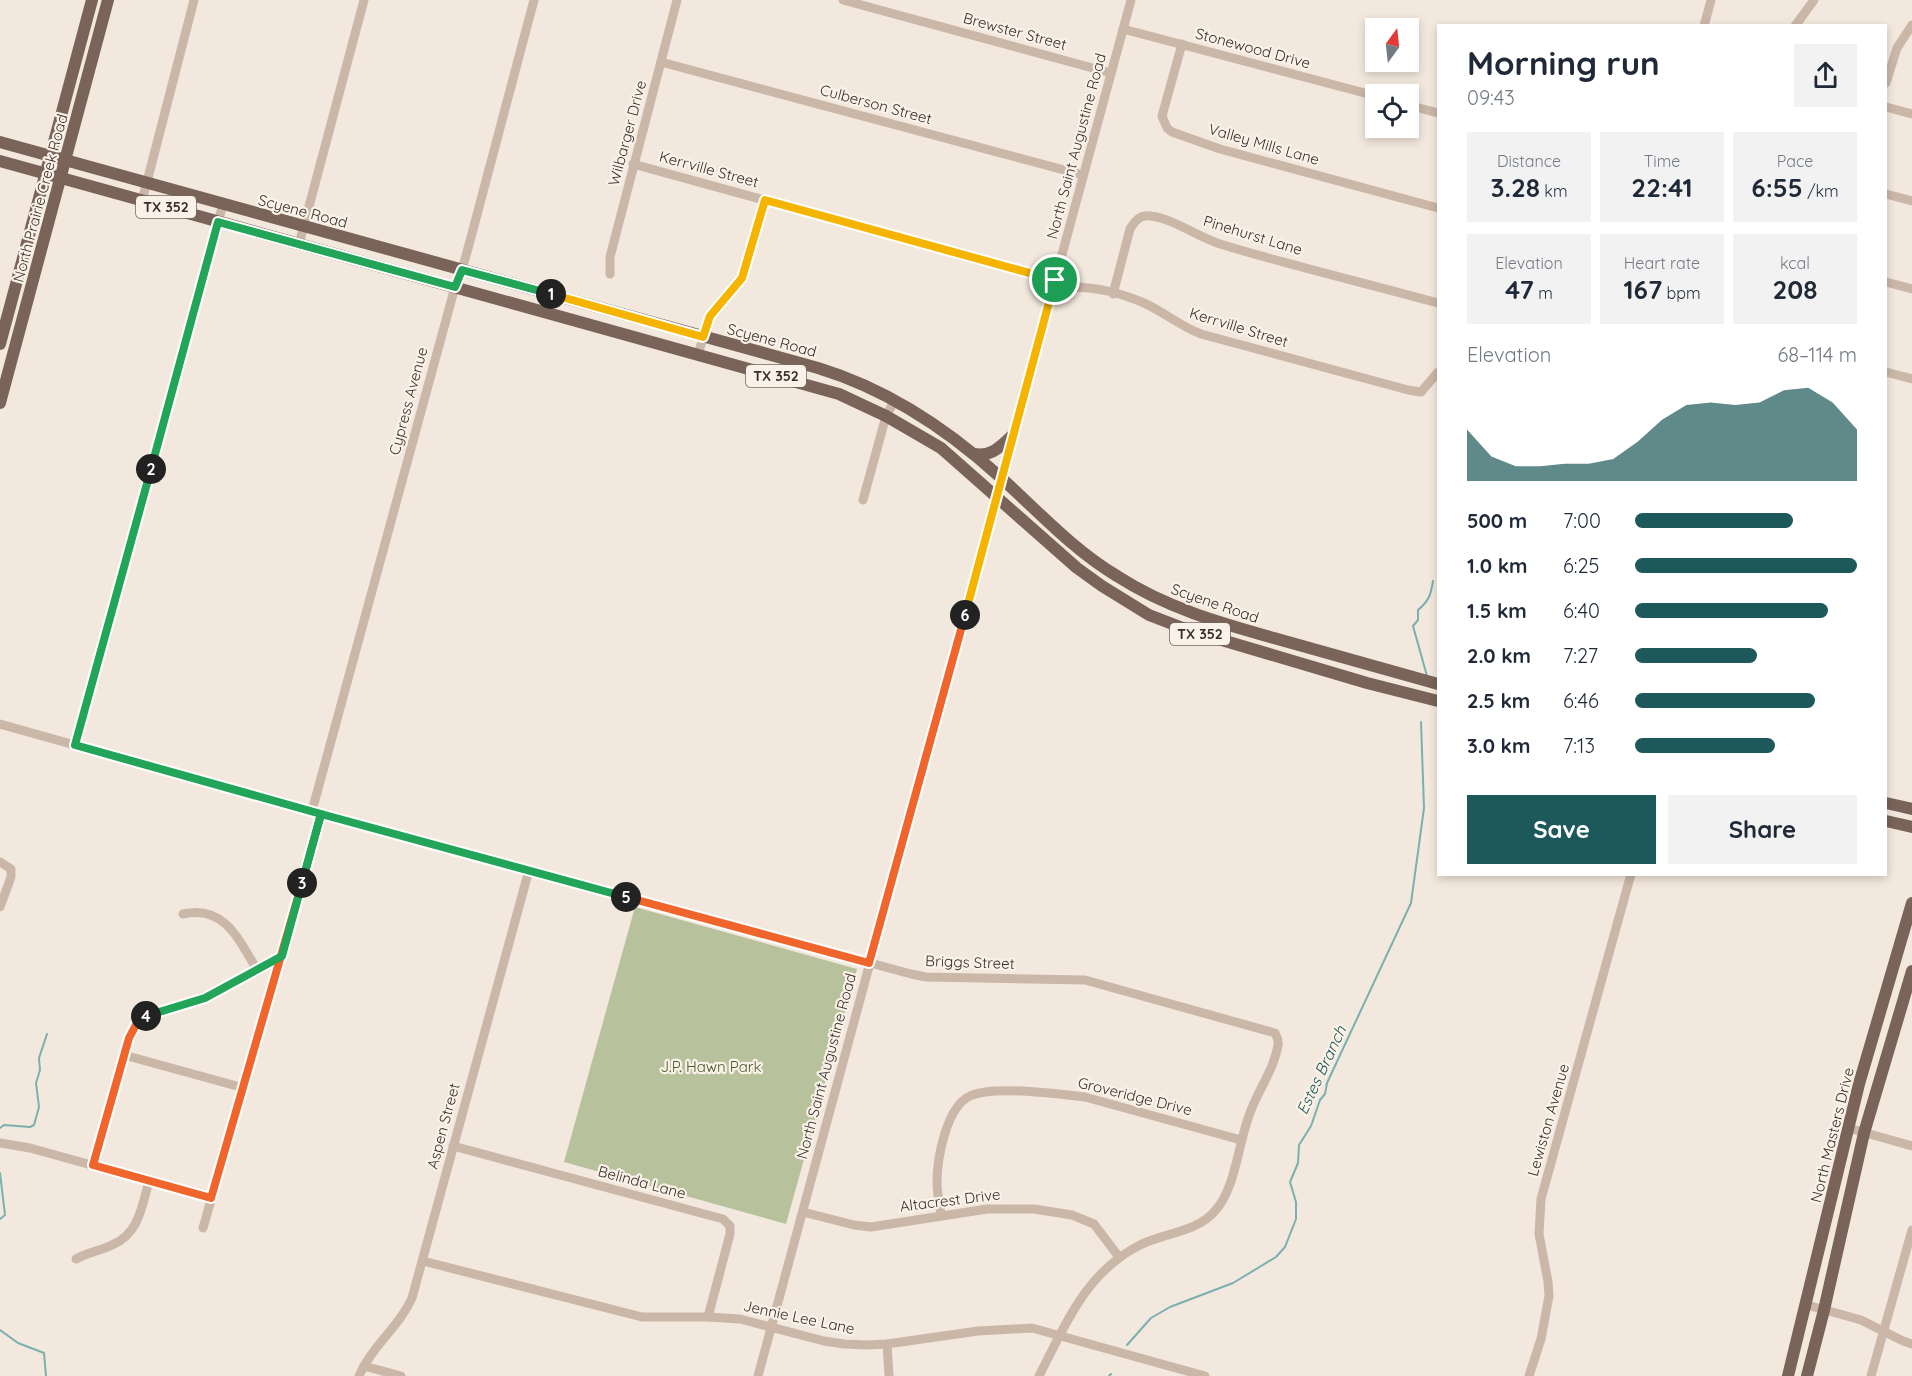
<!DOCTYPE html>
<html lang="en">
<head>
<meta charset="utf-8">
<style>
	:root { --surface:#fff; --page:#f2f2f3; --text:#1f2937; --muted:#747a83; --accent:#1d595a }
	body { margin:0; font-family:Quicksand,sans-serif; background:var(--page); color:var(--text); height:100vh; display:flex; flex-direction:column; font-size:22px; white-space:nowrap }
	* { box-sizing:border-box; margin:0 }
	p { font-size:20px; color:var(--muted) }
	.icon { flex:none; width:33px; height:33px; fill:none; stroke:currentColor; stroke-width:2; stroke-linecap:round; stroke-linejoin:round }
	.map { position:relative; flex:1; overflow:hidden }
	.sheet { position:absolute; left:1437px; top:24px; width:450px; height:852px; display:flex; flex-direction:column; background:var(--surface); border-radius:0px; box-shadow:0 3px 9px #0003 }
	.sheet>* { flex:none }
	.needle { width:39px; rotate:15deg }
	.controls { position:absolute; left:1365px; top:18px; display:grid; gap:12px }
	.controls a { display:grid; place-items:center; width:54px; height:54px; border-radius:0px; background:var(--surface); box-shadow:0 3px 9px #0003; font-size:30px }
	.pin { position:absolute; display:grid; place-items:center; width:51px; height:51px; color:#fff; margin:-26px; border:3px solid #fff; border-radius:50%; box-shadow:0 2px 6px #0007 }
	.km { position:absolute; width:30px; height:30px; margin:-15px; border-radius:50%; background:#222; color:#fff; font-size:16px; line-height:30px; text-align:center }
	.round { display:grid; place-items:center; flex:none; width:63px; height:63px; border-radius:0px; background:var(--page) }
	.headline { display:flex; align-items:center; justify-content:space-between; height:102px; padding:0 30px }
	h1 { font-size:33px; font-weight:800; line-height:45px }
	.figures { display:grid; grid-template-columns:repeat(3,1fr); gap:9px; height:102px; padding:6px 30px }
	.figures div { display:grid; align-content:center; border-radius:0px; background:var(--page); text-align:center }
	.figures b { font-size:26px; font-weight:800 }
	.figures small { font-size:16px; font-weight:400 }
	.figures p { font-size:16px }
	.chart { height:168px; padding:12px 30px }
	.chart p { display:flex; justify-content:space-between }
	.chart svg { width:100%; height:108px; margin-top:6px; fill:var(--accent); opacity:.7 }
	.button { display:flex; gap:12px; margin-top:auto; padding:12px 30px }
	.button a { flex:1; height:69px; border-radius:0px; background:var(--accent); color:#fff; font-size:24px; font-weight:800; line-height:69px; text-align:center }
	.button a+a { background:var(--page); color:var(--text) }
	ul { padding:0 30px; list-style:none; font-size:20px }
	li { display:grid; grid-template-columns:96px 72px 1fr; align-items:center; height:45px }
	li i { height:15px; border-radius:8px; background:var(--accent) }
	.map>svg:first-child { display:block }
</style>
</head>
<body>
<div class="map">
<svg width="1912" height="1376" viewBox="0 0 1912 1376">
	<rect width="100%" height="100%" fill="#f3e8dd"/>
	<!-- green -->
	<polygon fill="#b7c29c" points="635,907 857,969 786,1224 564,1162"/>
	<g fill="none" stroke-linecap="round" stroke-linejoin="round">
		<!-- stream -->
		<g stroke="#7bb0b0" stroke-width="2">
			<path d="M1427 676 1413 626 1418 620V610C1429 601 1431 594 1433 581"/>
			<polyline points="0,1128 4,1125 30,1127 34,1125 39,1107 36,1083 40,1070 39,1058 47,1034"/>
			<polyline points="0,1173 5,1215 0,1219"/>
			<polyline points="0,1330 18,1343 44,1353 46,1376"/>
			<polyline points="1127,1345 1151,1318 1170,1307 1233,1283 1276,1257 1285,1247 1296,1219 1296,1202 1290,1182 1298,1163 1299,1145 1311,1126 1320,1100 1325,1094 1327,1083 1411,903 1424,808 1421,722"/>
			<polyline points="1109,1376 1111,1374"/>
		</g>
		<!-- minor -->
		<g stroke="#cbb7a8" stroke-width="9">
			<polyline points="843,0 1111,73"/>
			<polyline points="1704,26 1711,0"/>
			<polyline points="1795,26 1814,0"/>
			<polyline points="1123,29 1376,96"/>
			<polyline points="1182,44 1162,116 1167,128 1172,132 1220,149 1438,208"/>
			<polyline points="661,62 1083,175"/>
			<polyline points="1886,83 1897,48 1912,25"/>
			<polyline points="1408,105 1438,113"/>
			<polyline points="1886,107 1912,114"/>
			<polyline points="633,164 1055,280"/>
			<polyline points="1886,194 1912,201"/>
			<polyline points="142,201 194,0"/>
			<polyline points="299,244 364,0"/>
			<polyline points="610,274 610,257 677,0"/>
			<polyline points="1886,282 1912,289"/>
			<path d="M1053 289C1083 284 1116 291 1144 303 1164 312 1180 326 1201 334L1408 390 1421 392 1438 372"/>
			<path d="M1113 294 1130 229C1135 221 1140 214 1151 216 1175 219 1197 237 1220 244 1292 266 1366 283 1438 303"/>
			<polyline points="698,354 710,316 743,278 765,200"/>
			<polyline points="1886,372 1912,379"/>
			<polyline points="863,500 886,416 895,400"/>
			<path d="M0 724 321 814 911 974 926 977 1085 980 1275 1033C1277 1037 1279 1040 1278 1045 1274 1070 1258 1090 1250 1113 1238 1143 1236 1188 1215 1211 1197 1232 1164 1233 1140 1245 1085 1273 1066 1324 1039 1376"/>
			<polyline points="76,745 223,204"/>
			<polyline points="312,811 455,287 462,270 470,241 534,0"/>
			<polyline points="0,862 11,869 11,877 0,907"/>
			<path d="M183 914C225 905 239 940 257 970"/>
			<polyline points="124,1055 244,1088"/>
			<polyline points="1848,1128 1912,1146"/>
			<polyline points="0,1143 30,1148 211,1198"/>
			<polyline points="453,1146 723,1219 730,1226 730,1234 708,1317"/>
			<polyline points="93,1165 129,1038 138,1021 147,1015 205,998 282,956"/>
			<polyline points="803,1212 854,1225 871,1227 987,1209 1034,1209 1072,1215 1094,1224 1119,1257"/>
			<path d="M941 1215C940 1205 937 1194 937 1183 937 1159 946 1107 970 1096 992 1085 1059 1094 1085 1097L1241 1140"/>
			<polyline points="203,1228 321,814"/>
			<path d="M76 1259C88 1252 100 1251 112 1245 139 1234 142 1206 149 1181"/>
			<polyline points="423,1261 642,1317 708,1317 740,1319 824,1341 844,1344 867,1345 887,1344 978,1331 1032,1328 1205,1376"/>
			<polyline points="1807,1305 1861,1320 1903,1341 1912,1344"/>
			<polyline points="887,1344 889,1376"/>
			<polyline points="364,1366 401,1376"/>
			<path d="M359 1376C372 1346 399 1327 412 1298L529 870"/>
			<polyline points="758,1376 1131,0"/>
			<polyline points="1529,1376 1541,1339 1549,1296 1548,1282 1539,1234 1541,1199 1631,874"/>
			<polyline points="1871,1376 1912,1230"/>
		</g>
		<!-- major -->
		<g stroke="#7a6359" stroke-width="12">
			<path d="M0 142 818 368C887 389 946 428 999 476 1038 511 1072 549 1117 576 1168 609 1224 624 1281 640 1333 655 1386 669 1438 684"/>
			<polyline points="0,161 839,394 886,416 941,448 1077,568 1102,586 1149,615 1188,630 1367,683 1438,701"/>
			<polyline points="0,344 92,0"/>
			<polyline points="0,403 108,0"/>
			<path d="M974 454C992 457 1001 446 1013 435"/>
			<polyline points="1886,803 1912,809"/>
			<polyline points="1886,821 1912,827"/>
			<polyline points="1788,1376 1859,1084 1912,903"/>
			<polyline points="1807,1376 1824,1310 1864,1133 1912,971"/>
		</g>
	</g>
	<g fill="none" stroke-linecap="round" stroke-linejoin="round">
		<defs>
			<polyline id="split-1" points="551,294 703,337 710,316 742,278 765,200 1055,280"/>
			<polyline id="split-2" points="151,469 218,222 455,287 462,270 551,294"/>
			<polyline id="split-3" points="151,469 75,745 321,814 302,883"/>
			<polyline id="split-4" points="146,1016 138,1021 129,1038 93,1165 211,1198 302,883"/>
			<polyline id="split-5" points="146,1016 205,998 282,956 321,814 626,897"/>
			<polyline id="split-6" points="626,897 869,963 965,615"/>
			<polyline id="split-7" points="965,615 1055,280"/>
		</defs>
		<!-- split-1 casing -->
		<use href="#split-1" stroke="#fff" stroke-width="12"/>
		<!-- split-2 casing -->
		<use href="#split-2" stroke="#fff" stroke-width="12"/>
		<!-- split-3 casing -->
		<use href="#split-3" stroke="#fff" stroke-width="12"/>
		<!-- split-4 casing -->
		<use href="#split-4" stroke="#fff" stroke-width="12"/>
		<!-- split-5 casing -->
		<use href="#split-5" stroke="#fff" stroke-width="12"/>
		<!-- split-6 casing -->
		<use href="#split-6" stroke="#fff" stroke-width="12"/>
		<!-- split-7 casing -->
		<use href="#split-7" stroke="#fff" stroke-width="12"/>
		<!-- split-1 -->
		<use href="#split-1" stroke="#f5b400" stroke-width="8"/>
		<!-- split-2 -->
		<use href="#split-2" stroke="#22a559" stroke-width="8"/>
		<!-- split-3 -->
		<use href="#split-3" stroke="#22a559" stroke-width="8"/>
		<!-- split-4 -->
		<use href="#split-4" stroke="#f0652b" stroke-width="8"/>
		<!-- split-5 -->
		<use href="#split-5" stroke="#22a559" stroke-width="8"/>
		<!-- split-6 -->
		<use href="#split-6" stroke="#f0652b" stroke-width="8"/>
		<!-- split-7 -->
		<use href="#split-7" stroke="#f5b400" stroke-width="8"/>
	</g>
	<g text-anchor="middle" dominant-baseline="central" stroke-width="4.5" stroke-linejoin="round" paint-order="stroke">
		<!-- shield labels -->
		<g fill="#faf2e9" stroke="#726863" stroke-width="1.5">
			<rect x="136" y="196" width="60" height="22" rx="4.5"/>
			<rect x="746" y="365" width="60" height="22" rx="4.5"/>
			<rect x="1170" y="623" width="60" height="22" rx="4.5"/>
		</g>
		<g font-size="14" font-weight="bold" fill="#382d29">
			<text x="166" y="207">TX 352</text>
			<text x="776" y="376">TX 352</text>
			<text x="1200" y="634">TX 352</text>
		</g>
		<!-- street labels -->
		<g font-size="15" fill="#382d29" stroke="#faf2e9">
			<text transform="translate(1015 31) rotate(15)">Brewster Street</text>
			<text transform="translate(1253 48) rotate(15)">Stonewood Drive</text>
			<text transform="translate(876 104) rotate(15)">Culberson Street</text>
			<text transform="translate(627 133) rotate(-75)">Wilbarger Drive</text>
			<text transform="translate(1264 144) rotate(16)">Valley Mills Lane</text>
			<text transform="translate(1076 146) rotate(-75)">North Saint Augustine Road</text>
			<text transform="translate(709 169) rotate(15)">Kerrville Street</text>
			<text transform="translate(40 198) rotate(-75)">North Prairie Creek Road</text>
			<text transform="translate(303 211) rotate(15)">Scyene Road</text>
			<text transform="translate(1253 235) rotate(17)">Pinehurst Lane</text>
			<text transform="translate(1239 327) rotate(17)">Kerrville Street</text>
			<text transform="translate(772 340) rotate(15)">Scyene Road</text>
			<text transform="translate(408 401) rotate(-75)">Cypress Avenue</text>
			<text transform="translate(1215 603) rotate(19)">Scyene Road</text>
			<text transform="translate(970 962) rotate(2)">Briggs Street</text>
			<text transform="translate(826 1066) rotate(-75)">North Saint Augustine Road</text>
			<text transform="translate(1135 1096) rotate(14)">Groveridge Drive</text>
			<text transform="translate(1548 1120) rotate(-74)">Lewiston Avenue</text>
			<text transform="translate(443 1126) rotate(-75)">Aspen Street</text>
			<text transform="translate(1832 1135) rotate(-76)">North Masters Drive</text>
			<text transform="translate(642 1182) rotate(15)">Belinda Lane</text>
			<text transform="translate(950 1200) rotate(-7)">Altacrest Drive</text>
			<text transform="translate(799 1317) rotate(12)">Jennie Lee Lane</text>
		</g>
		<!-- park labels -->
		<g font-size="15" fill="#49572c" stroke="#faf2e9">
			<text x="711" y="1066">J.P. Hawn Park</text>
		</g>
		<!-- water labels -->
		<g font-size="16" font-style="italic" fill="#1d595a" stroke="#faf2e9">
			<text transform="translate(1321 1070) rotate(-65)">Estes Branch</text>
		</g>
	</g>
</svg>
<div class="controls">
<a><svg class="needle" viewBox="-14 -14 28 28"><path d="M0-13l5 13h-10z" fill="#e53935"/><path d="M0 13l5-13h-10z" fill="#747a83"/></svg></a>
<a><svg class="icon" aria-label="locate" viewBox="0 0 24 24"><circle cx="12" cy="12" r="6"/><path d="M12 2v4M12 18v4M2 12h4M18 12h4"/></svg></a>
</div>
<div class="pin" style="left:1055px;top:280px;background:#1e9e55"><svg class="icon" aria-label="arrive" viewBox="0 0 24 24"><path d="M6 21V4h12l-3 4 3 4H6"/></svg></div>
<b class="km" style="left:551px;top:294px">1</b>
<b class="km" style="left:151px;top:469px">2</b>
<b class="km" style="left:302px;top:883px">3</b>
<b class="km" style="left:146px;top:1016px">4</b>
<b class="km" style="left:626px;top:897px">5</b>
<b class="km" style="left:965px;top:615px">6</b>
<section class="sheet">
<div class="headline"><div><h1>Morning run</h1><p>09:43</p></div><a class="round"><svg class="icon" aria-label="share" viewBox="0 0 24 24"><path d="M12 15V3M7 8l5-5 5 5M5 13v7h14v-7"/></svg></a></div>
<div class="figures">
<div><p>Distance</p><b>3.28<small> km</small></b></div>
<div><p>Time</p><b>22:41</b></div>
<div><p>Pace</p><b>6:55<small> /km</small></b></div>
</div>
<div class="figures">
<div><p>Elevation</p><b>47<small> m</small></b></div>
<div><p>Heart rate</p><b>167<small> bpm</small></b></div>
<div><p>kcal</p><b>208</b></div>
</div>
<div class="chart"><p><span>Elevation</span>68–114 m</p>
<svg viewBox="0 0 160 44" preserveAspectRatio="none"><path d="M0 44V23L10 34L20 38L30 38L40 37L50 37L60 35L70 28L80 19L90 13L100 12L110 13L120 12L130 7L140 6L150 12L160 23V44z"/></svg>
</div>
<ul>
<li><b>500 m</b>7:00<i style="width:71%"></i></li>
<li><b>1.0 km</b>6:25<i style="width:100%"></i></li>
<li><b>1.5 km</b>6:40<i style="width:87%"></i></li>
<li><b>2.0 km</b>7:27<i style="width:55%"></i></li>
<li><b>2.5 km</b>6:46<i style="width:81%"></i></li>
<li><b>3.0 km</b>7:13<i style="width:63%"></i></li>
</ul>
<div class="button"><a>Save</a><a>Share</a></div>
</section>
</div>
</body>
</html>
